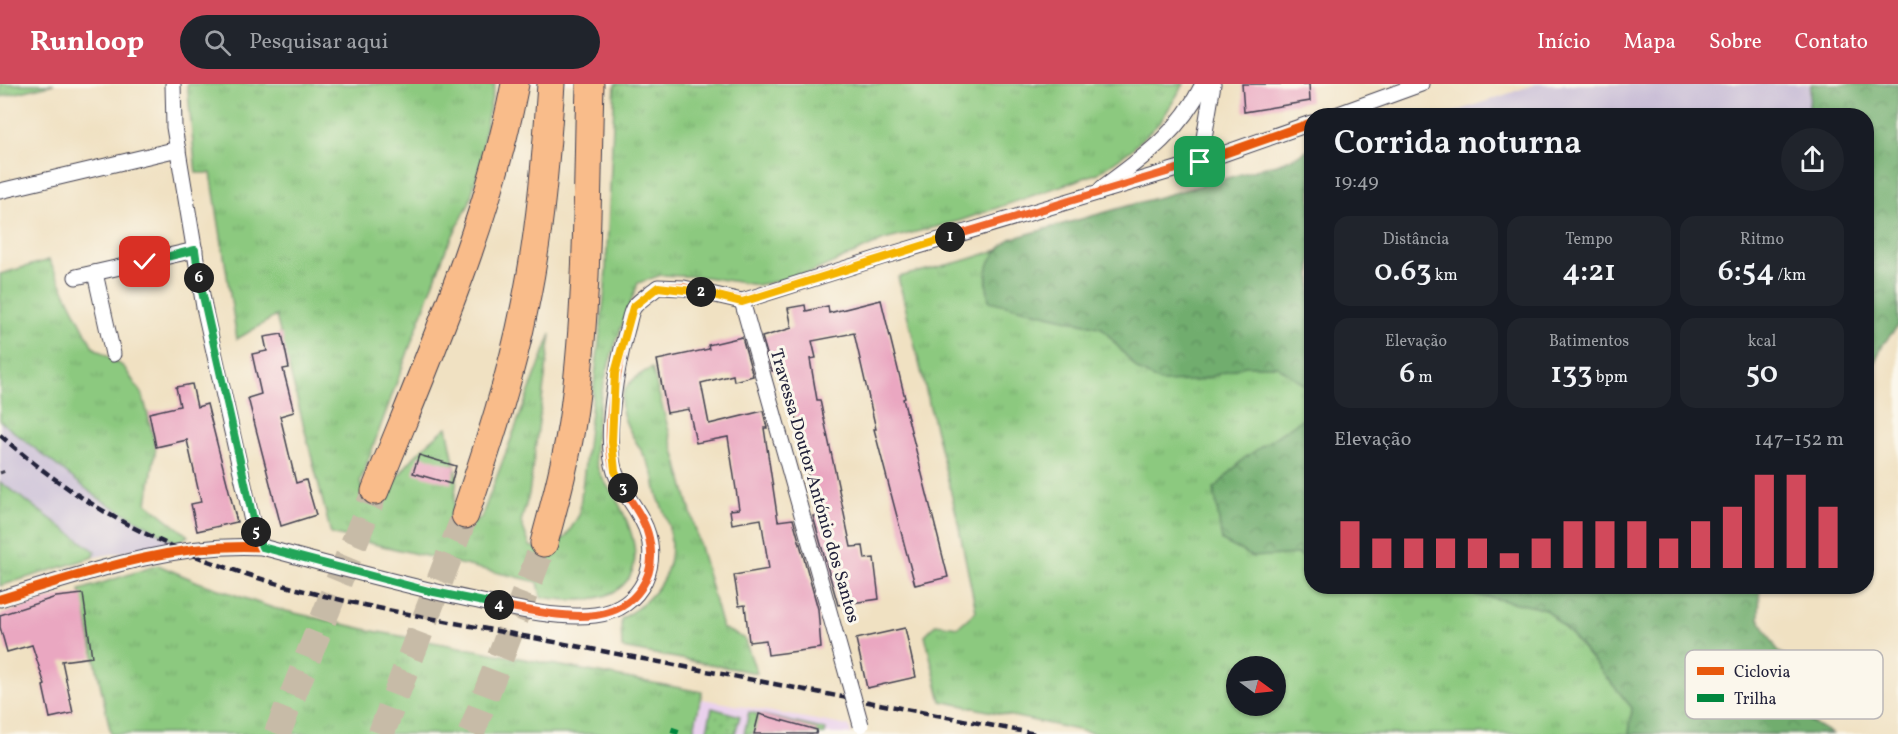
<!DOCTYPE html>
<html lang="pt">
<head>
<meta charset="utf-8">
<style>
	:root { --surface:#171b24; --page:#20242c; --text:#f1f3f6; --muted:#9ea1a6; --accent:#d1495b }
	body { margin:0; font-family:Vollkorn,serif; background:var(--page); color:var(--text); height:100vh; display:flex; flex-direction:column; font-size:22px; white-space:nowrap }
	* { box-sizing:border-box; margin:0 }
	p { font-size:20px; color:var(--muted) }
	.icon { flex:none; width:33px; height:33px; fill:none; stroke:currentColor; stroke-width:2; stroke-linecap:round; stroke-linejoin:round }
	.map { position:relative; flex:1; overflow:hidden }
	.drawer { position:absolute; left:1304px; top:24px; width:570px; height:486px; display:flex; flex-direction:column; background:var(--surface); border-radius:24px; box-shadow:0 2px 4px #0004 }
	.drawer>* { flex:none }
	.needle { width:39px; rotate:105deg }
	.buttons { position:absolute; left:1226px; top:572px; display:grid; gap:12px }
	.buttons a { display:grid; place-items:center; width:60px; height:60px; border-radius:50%; background:var(--surface); box-shadow:0 2px 4px #0004; font-size:30px }
	.pin { position:absolute; display:grid; place-items:center; width:51px; height:51px; color:#fff; margin:-26px; border-radius:12px; box-shadow:0 3px 9px #0006 }
	.km { position:absolute; width:30px; height:30px; margin:-15px; border-radius:50%; background:#222; color:#fff; font-size:16px; line-height:30px; text-align:center }
	.round { display:grid; place-items:center; flex:none; width:63px; height:63px; border-radius:32px; background:var(--page) }
	.headline { display:flex; align-items:center; justify-content:space-between; height:102px; padding:0 30px }
	h1 { font-size:33px; font-weight:600; line-height:45px }
	.stats { display:grid; grid-template-columns:repeat(3,1fr); gap:9px; height:102px; padding:6px 30px }
	.stats div { display:grid; align-content:center; border-radius:15px; background:var(--page); text-align:center }
	.stats b { font-size:30px; font-weight:600 }
	.stats small { font-size:16px; font-weight:400 }
	.stats p { font-size:16px }
	.chart { height:168px; padding:12px 30px }
	.chart p { display:flex; justify-content:space-between }
	.chart svg { width:100%; height:108px; margin-top:6px; stroke:var(--accent); stroke-width:6 }
	header { display:flex; align-items:center; gap:36px; box-sizing:border-box; height:84px; padding:0 30px; background:var(--accent); color:#fff }
	header strong { font-size:28px }
	nav { display:flex; gap:33px; margin-inline-start:auto; font-size:21px }
	.search { width:420px; height:54px; background:var(--page); display:flex; align-items:center; gap:15px; box-sizing:border-box; padding:0 21px; border-radius:33px; color:var(--muted); font-size:22px }
	.map>svg:first-child { display:block }
</style>
</head>
<body>
<header>
<strong>Runloop</strong>
<div class="search"><svg class="icon" aria-label="search" viewBox="0 0 24 24"><circle cx="10" cy="10" r="6"/><path d="M15 15l6 6"/></svg>Pesquisar aqui</div>
<nav><a>Início</a><a>Mapa</a><a>Sobre</a><a>Contato</a></nav>
</header>
<div class="map">
<svg width="1898" height="650" viewBox="0 0 1898 650">
	<defs>
		<pattern id="grass-tufts" width="24" height="20" patternUnits="userSpaceOnUse" patternTransform="scale(1.5)"><rect width="24" height="20" fill="#8cc97f"/><path d="M3 7l-1-3M5 7V3M7 7l1-3M15 17l-1-3M17 17v-4M19 17l1-3" fill="none" stroke="#78ac6f"/></pattern>
		<pattern id="forest-crowns" width="20" height="18" patternUnits="userSpaceOnUse" patternTransform="scale(1.5)"><rect width="20" height="18" fill="#71ad6e"/><path d="M2 6a3 3 0 1 1 6 0M12 15a3 3 0 1 1 6 0" fill="none" stroke="#5c8c5c"/></pattern>
		<pattern id="park-dots" width="8" height="8" patternUnits="userSpaceOnUse" patternTransform="scale(1.5)"><rect width="8" height="8" fill="#8cc97f"/><path d="M2 2h.1M6 6h.1" fill="none" stroke="#78ac6f" stroke-width="1.8" stroke-linecap="round"/></pattern>
	</defs>
	<rect width="100%" height="100%" fill="#fbf7ec"/>
	<filter id="ink" filterUnits="userSpaceOnUse"><feTurbulence type="fractalNoise" baseFrequency=".0167" numOctaves="2"/><feDisplacementMap in="SourceGraphic" scale="12" xChannelSelector="R" yChannelSelector="G"/><feConvolveMatrix kernelMatrix="1 2 1 2 8 2 1 2 1" color-interpolation-filters="sRGB"/></filter>
	<filter id="wash" filterUnits="userSpaceOnUse"><feTurbulence type="fractalNoise" baseFrequency=".008" numOctaves="4" result="noise"/><feDisplacementMap in="SourceGraphic" scale="24" xChannelSelector="R" yChannelSelector="G"/><feGaussianBlur stdDeviation="1.35" result="paint"/><feColorMatrix in="noise" values="0 0 0 0 0 0 0 0 0 0 0 0 0 0 0 0 0 1.4 0 .05"/><feComposite in="paint" operator="in"/></filter>
	<g filter="url(#wash)">
		<rect width="100%" height="100%" fill="#f0e1c2"/>
		<!-- built -->
		<polygon fill="#ead1ed" points="702,615 849,642 851,650 693,650"/>
		<!-- industrial -->
		<g fill="#cabfd7">
			<polygon points="1536,0 1898,0 1866,32 1444,32"/>
			<polygon points="0,337 98,414 177,459 94,473 95,467 0,398"/>
		</g>
		<!-- grass -->
		<g fill="url(#grass-tufts)" stroke="#57765d" stroke-width="1.5" fill-rule="evenodd">
			<polygon points="0,0 54,0 0,13"/>
			<path d="M187 0H495L485 45 482 74 469 120 446 165 360 398 366 414 387 410C403 382 422 363 447 343L457 393 453 429 473 438 481 434 551 250 529 410 521 438 530 462 543 467 566 453 579 431 605 206 615 0H1184L1161 37 1131 66 1098 89 959 137 884 156 812 188 778 197 757 201 706 193 661 191 638 199C617 254 595 307 595 367 595 392 611 403 621 424 659 501 613 525 541 513L538 498 331 450 276 232 237 255 211 89H196Z"/>
			<path d="M1311 69V502L1749 503 1777 650H1096L941 617 925 551 936 540 958 543 976 527 956 429 898 193 963 177ZM1236 582H1275V621H1236Z"/>
			<polygon points="49,176 93,263 124,283 143,312 156,363 147,419 188,452 177,459 98,414 0,337 0,190"/>
			<path d="M652 284 722 544 744 554 757 589 622 564 621 535C660 512 680 482 667 436 664 427 660 419 657 410 655 403 655 394 652 387 636 350 592 312 652 284Z"/>
			<polygon points="0,398 95,467 94,473 0,502"/>
			<polygon points="158,481 198,498 273,524 373,547 702,608 693,650 111,650 80,506"/>
		</g>
		<!-- forest -->
		<g fill="url(#forest-crowns)" stroke="#4a6854" stroke-width="1.5">
			<polygon points="1811,0 1898,0 1898,242 1884,259 1866,295 1866,32 1808,31"/>
			<path d="M1311 65V312L1306 302 1277 282H1245L1197 297 1160 298 1138 286 1102 244 989 217C984 185 985 176 1010 155L1284 78Z"/>
			<polygon points="1311,329 1311,477 1297,470 1253,473 1222,457 1214,405 1243,375"/>
			<polygon points="1418,503 1760,503 1759,534 1778,567 1787,573 1786,623 1832,650 1629,650 1632,624 1574,554 1545,525 1472,510"/>
		</g>
		<!-- park -->
		<polygon fill="url(#park-dots)" stroke="#57765d" stroke-width="1.5" points="712,624 740,632 735,650 706,650"/>
		<!-- pitch -->
		<polygon fill="#8cc97f" stroke="#57765d" stroke-width="1.5" points="749,628 826,646 825,650 744,650"/>
		<g id="blocks">
			<!-- building -->
			<g fill="#eaa7c1">
				<polygon points="1242,0 1309,0 1310,17 1244,28"/>
				<polygon points="881,216 905,314 903,315 948,493 915,501 874,345 876,345 854,249 812,257 816,274 810,275 817,316 820,316 851,463 863,462 865,475 874,474 879,515 838,521 813,432 817,432 793,318 787,319 782,287 772,287 762,253 792,244 788,224 805,221 806,227 828,222 829,229"/>
				<polygon points="282,250 289,284 283,285 294,328 280,332 296,399 306,396 316,431 281,442 248,314 261,310 252,270 267,267 264,253"/>
				<polygon points="742,253 753,292 734,297 733,291 701,299 709,340 763,327 767,344 764,344 778,437 793,435 818,525 821,564 768,571 766,556 749,558 745,521 739,522 734,491 769,485 761,435 732,440 730,426 739,425 728,353 696,359 689,325 667,329 657,276 709,265 708,261"/>
				<polygon points="192,300 197,323 207,320 237,438 197,447 191,420 201,418 187,356 156,363 149,329 180,322 176,303"/>
				<polygon points="419,371 456,382 451,400 413,389"/>
				<polygon points="83,510 92,573 62,577 73,629 50,634 43,602 45,601 32,561 7,568 0,543 0,531 56,513"/>
				<polygon points="905,544 916,593 867,604 856,555"/>
				<polygon points="759,630 817,646 816,650 754,650"/>
			</g>
		</g>
	</g>
	<g filter="url(#ink)">
		<use href="#blocks" fill-opacity="0" stroke="#413f4f" stroke-width="1.5"/>
		<g fill="none" stroke-linecap="round" stroke-linejoin="round">
			<!-- highway-tunnel -->
			<g stroke="#c7bba7" stroke-width="27" stroke-dasharray="27 14" stroke-linecap="butt">
				<polyline points="277,650 375,407"/>
				<polyline points="381,650 465,431"/>
				<polyline points="471,650 544,459"/>
			</g>
			<defs>
				<g id="street">
					<polyline points="173,0 174,43 204,223 252,437 262,463"/>
					<polyline points="1333,32 1421,0"/>
					<polyline points="1200,78 1213,0"/>
					<path d="M1102 104C1144 73 1179 49 1203 0"/>
					<polyline points="0,107 178,65"/>
					<polyline points="95,189 113,270"/>
					<polyline points="76,193 195,166"/>
					<polyline points="742,217 849,598"/>
					<path d="M0 515C85 489 171 458 262 463 334 482 405 502 478 517 515 525 557 535 595 531 643 526 664 476 642 436 634 420 621 406 615 388 603 353 617 281 627 245 629 239 630 228 634 223 639 216 651 209 658 203L684 204 742 217 882 173 1200 78 1311 39"/>
				</g>
				<g id="highway">
					<path d="M375 407C428 274 488 141 515 0"/>
					<path d="M465 431C488 362 511 293 525 221 540 149 546 74 551 0"/>
					<path d="M544 459C556 415 568 370 574 325 588 218 587 108 590 0"/>
				</g>
			</defs>
			<!-- street casing -->
			<use href="#street" stroke="#413f4f" stroke-width="17"/>
			<!-- highway casing -->
			<use href="#highway" stroke="#413f4f" stroke-width="29"/>
			<!-- path -->
			<polyline stroke="#413f4f" stroke-width="3" stroke-dasharray="4.5 4.5" stroke-linecap="butt" points="0,389 5,387"/>
			<!-- street -->
			<use href="#street" stroke="#fff" stroke-width="15"/>
			<!-- highway -->
			<use href="#highway" stroke="#f9bc8a" stroke-width="27"/>
			<!-- rail -->
			<path stroke="#22223b" stroke-width="4.5" stroke-dasharray="9 4.5" stroke-linecap="butt" d="M0 351C123 460 246 498 403 529L1036 650"/>
			<defs>
				<polyline id="street-bridge" points="849,598 861,641"/>
			</defs>
			<!-- street-bridge casing -->
			<use href="#street-bridge" stroke="#413f4f" stroke-width="17" stroke-linecap="butt"/>
			<!-- street-bridge -->
			<use href="#street-bridge" stroke="#fff" stroke-width="15"/>
			<!-- quiet -->
			<polyline stroke="#00873e" stroke-width="8" stroke-dasharray="15 8" stroke-linecap="butt" points="674,650 676,644"/>
			<defs>
				<path id="cycleway" d="M0 515C85 489 171 458 262 463 334 482 405 502 478 517 515 525 557 535 595 531 643 526 664 476 642 436 634 420 621 406 615 388 603 353 617 281 627 245 629 239 630 228 634 223 639 216 651 209 658 203L684 204 742 217 882 173 1200 78 1311 39"/>
			</defs>
			<!-- cycleway casing -->
			<use href="#cycleway" stroke="#fbf7ec" stroke-width="13"/>
			<!-- cycleway -->
			<use href="#cycleway" stroke="#e8590c" stroke-width="9"/>
		</g>
	</g>
	<g fill="none" stroke-linecap="round" stroke-linejoin="round" filter="url(#ink)">
		<defs>
			<polyline id="split-1" points="950,153 1200,78"/>
			<polyline id="split-2" points="701,208 742,218 950,153"/>
			<polyline id="split-3" points="623,404 615,387 612,358 615,289 633,223 658,203 701,208"/>
			<path id="split-4" d="M499 521C529 526 566 535 596 531 636 525 658 492 649 454 645 435 632 420 623 404"/>
			<polyline id="split-5" points="256,448 262,463 429,507 499,521"/>
			<polyline id="split-6" points="199,194 256,448"/>
			<polyline id="split-7" points="145,178 195,166 199,194"/>
		</defs>
		<!-- split-1 casing -->
		<use href="#split-1" stroke="#fff" stroke-width="12"/>
		<!-- split-2 casing -->
		<use href="#split-2" stroke="#fff" stroke-width="12"/>
		<!-- split-3 casing -->
		<use href="#split-3" stroke="#fff" stroke-width="12"/>
		<!-- split-4 casing -->
		<use href="#split-4" stroke="#fff" stroke-width="12"/>
		<!-- split-5 casing -->
		<use href="#split-5" stroke="#fff" stroke-width="12"/>
		<!-- split-6 casing -->
		<use href="#split-6" stroke="#fff" stroke-width="12"/>
		<!-- split-7 casing -->
		<use href="#split-7" stroke="#fff" stroke-width="12"/>
		<!-- split-1 -->
		<use href="#split-1" stroke="#f0652b" stroke-width="8"/>
		<!-- split-2 -->
		<use href="#split-2" stroke="#f5b400" stroke-width="8"/>
		<!-- split-3 -->
		<use href="#split-3" stroke="#f5b400" stroke-width="8"/>
		<!-- split-4 -->
		<use href="#split-4" stroke="#f0652b" stroke-width="8"/>
		<!-- split-5 -->
		<use href="#split-5" stroke="#22a559" stroke-width="8"/>
		<!-- split-6 -->
		<use href="#split-6" stroke="#22a559" stroke-width="8"/>
		<!-- split-7 -->
		<use href="#split-7" stroke="#22a559" stroke-width="8"/>
	</g>
	<g text-anchor="middle" dominant-baseline="central" stroke-width="6" stroke-linejoin="round" paint-order="stroke">
		<!-- street labels -->
		<g font-size="18" fill="#22223b" stroke="#fbf7ec">
			<text transform="translate(814 402) rotate(74)">Travessa Doutor António dos Santos</text>
		</g>
	</g>
	<!-- legend -->
	<rect x="1685" y="566" width="198" height="69" rx="9" fill="#fbf7ec" stroke="#bab7b7" stroke-width="1.5"/>
	<rect x="1697" y="583" width="27" height="8" fill="#e8590c"/>
	<rect x="1697" y="610" width="27" height="8" fill="#00873e"/>
	<g font-size="16" fill="#22223b">
		<text x="1734" y="593">Ciclovia</text>
		<text x="1734" y="620">Trilha</text>
	</g>
</svg>
<div class="buttons">
<a><svg class="needle" viewBox="-14 -14 28 28"><path d="M0-13l5 13h-10z" fill="#e53935"/><path d="M0 13l5-13h-10z" fill="#9ea1a6"/></svg></a>
</div>
<div class="pin" style="left:1200px;top:78px;background:#1e9e55"><svg class="icon" aria-label="arrive" viewBox="0 0 24 24"><path d="M6 21V4h12l-3 4 3 4H6"/></svg></div>
<div class="pin" style="left:145px;top:178px;background:#d93025"><svg class="icon" aria-label="check" viewBox="0 0 24 24"><path d="M5 12l5 5 9-10"/></svg></div>
<b class="km" style="left:950px;top:153px">1</b>
<b class="km" style="left:701px;top:208px">2</b>
<b class="km" style="left:623px;top:404px">3</b>
<b class="km" style="left:499px;top:521px">4</b>
<b class="km" style="left:256px;top:448px">5</b>
<b class="km" style="left:199px;top:194px">6</b>
<section class="drawer">
<div class="headline"><div><h1>Corrida noturna</h1><p>19:49</p></div><a class="round"><svg class="icon" aria-label="share" viewBox="0 0 24 24"><path d="M12 15V3M7 8l5-5 5 5M5 13v7h14v-7"/></svg></a></div>
<div class="stats">
<div><p>Distância</p><b>0.63<small> km</small></b></div>
<div><p>Tempo</p><b>4:21</b></div>
<div><p>Ritmo</p><b>6:54<small> /km</small></b></div>
</div>
<div class="stats">
<div><p>Elevação</p><b>6<small> m</small></b></div>
<div><p>Batimentos</p><b>133<small> bpm</small></b></div>
<div><p>kcal</p><b>50</b></div>
</div>
<div class="chart"><p><span>Elevação</span>147–152 m</p>
<svg viewBox="0 0 160 44" preserveAspectRatio="none"><path d="M5 44V25M15 44V32M25 44V32M35 44V32M45 44V32M55 44V38M65 44V32M75 44V25M85 44V25M95 44V25M105 44V32M115 44V25M125 44V19M135 44V6M145 44V6M155 44V19"/></svg>
</div>
</section>
</div>
</body>
</html>
